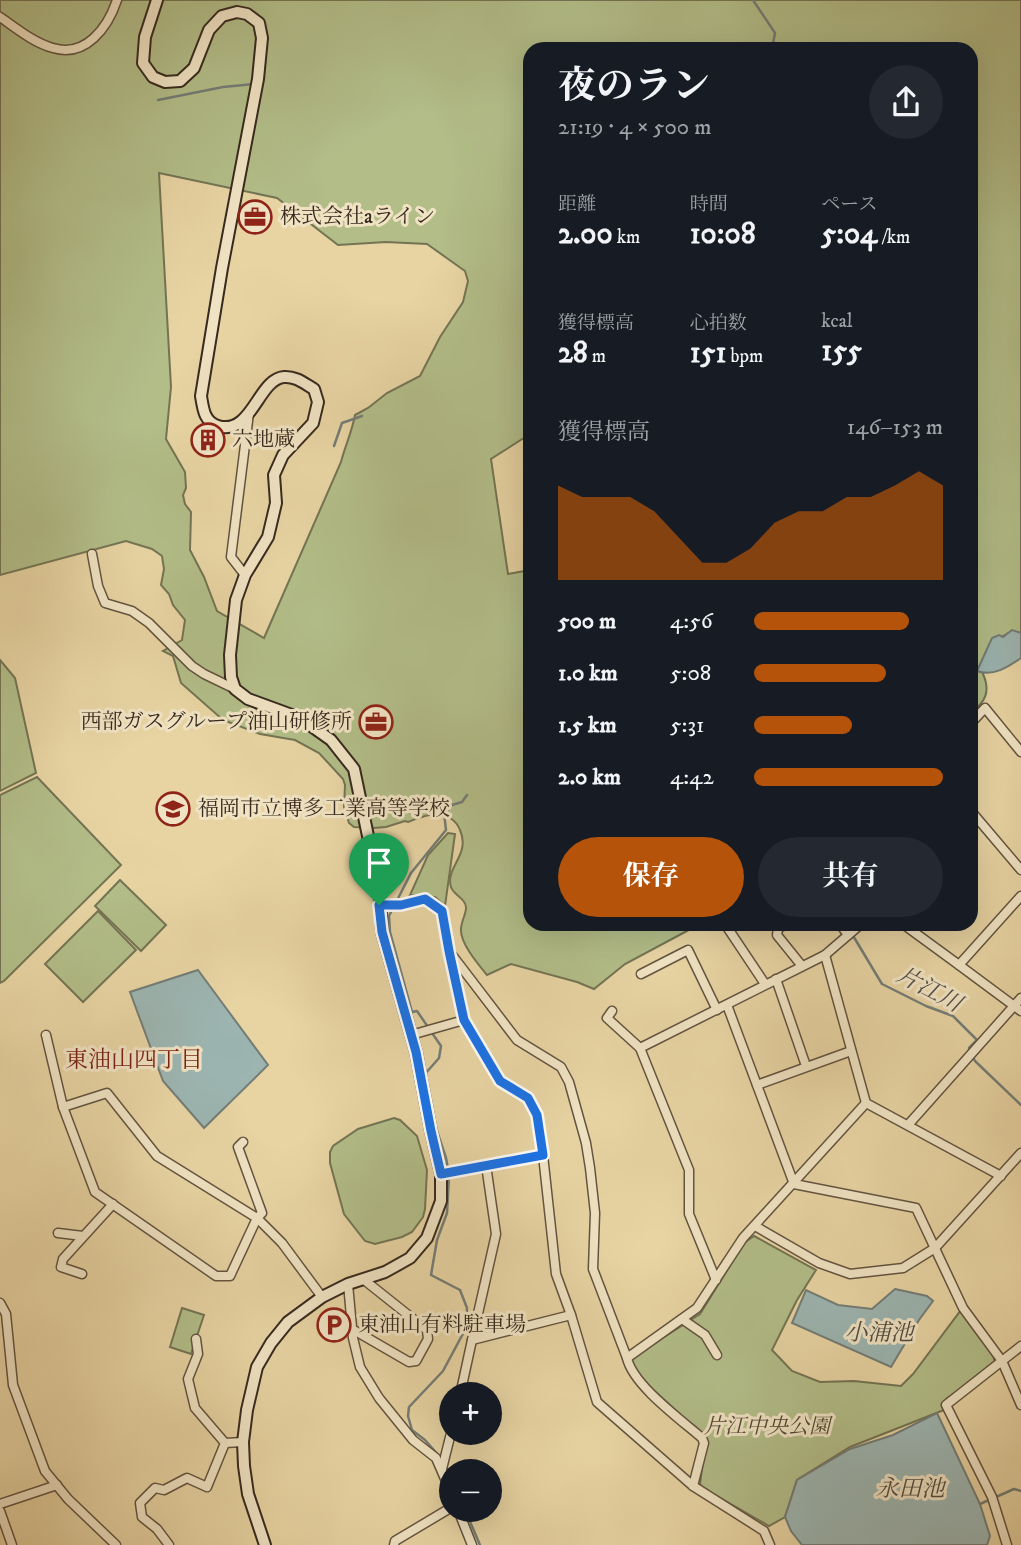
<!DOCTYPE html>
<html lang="ja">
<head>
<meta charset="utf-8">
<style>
	:root { --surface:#171b24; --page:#242831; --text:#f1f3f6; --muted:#9ea1a6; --accent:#b45309 }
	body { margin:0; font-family:"IM FELL DW Pica","Noto Serif JP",serif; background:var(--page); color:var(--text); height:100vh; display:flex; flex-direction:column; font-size:26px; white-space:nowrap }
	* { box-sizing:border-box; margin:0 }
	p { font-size:23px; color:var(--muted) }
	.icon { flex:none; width:38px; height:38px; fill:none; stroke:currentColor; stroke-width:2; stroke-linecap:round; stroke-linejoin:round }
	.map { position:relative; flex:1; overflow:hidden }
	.panel { position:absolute; left:523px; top:42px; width:455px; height:889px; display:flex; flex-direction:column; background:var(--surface); border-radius:21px; box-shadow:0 7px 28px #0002 }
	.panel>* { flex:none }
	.fabs { position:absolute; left:439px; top:1382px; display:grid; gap:14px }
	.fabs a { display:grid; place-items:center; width:63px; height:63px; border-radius:50%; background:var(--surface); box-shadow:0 7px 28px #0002; font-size:35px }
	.pin { position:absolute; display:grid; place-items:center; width:60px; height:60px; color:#fff; margin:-72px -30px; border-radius:50% 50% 50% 0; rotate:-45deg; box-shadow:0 0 7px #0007 }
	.pin .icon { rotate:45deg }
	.round { display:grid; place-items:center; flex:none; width:74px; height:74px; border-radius:37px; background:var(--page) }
	.headline { display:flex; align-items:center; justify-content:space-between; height:119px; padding:0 35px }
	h1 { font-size:38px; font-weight:700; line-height:52px }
	.metrics { display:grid; grid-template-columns:repeat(3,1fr); gap:10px; height:119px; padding:7px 35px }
	.metrics div { display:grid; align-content:center }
	.metrics b { font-size:30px; font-weight:700 }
	.metrics small { font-size:19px; font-weight:400 }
	.metrics p { font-size:19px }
	.chart { height:196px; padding:14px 35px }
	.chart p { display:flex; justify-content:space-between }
	.chart svg { width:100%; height:126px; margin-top:7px; fill:var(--accent); opacity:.7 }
	.button { display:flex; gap:14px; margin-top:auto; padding:14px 35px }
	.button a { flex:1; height:80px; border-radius:42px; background:var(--accent); color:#fff; font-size:28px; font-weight:700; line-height:80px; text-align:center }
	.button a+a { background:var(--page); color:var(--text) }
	ul { padding:0 35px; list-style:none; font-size:23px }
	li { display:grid; grid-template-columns:112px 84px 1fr; align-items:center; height:52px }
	li i { height:18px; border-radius:9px; background:var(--accent) }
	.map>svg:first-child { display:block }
</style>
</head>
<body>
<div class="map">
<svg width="1021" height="1545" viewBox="0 0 1021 1545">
	<rect width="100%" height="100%" fill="#e8d4a3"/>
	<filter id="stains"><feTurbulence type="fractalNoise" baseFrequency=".00286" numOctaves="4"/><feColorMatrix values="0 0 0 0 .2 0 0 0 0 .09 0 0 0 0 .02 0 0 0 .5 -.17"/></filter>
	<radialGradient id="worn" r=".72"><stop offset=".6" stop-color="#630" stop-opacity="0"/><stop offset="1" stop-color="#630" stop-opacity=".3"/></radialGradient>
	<!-- green -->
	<g fill="#b2bd88" stroke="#747454" stroke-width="2" fill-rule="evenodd">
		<path d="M0 0H1021V633L1012 631 998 639 983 674C991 692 985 702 971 713V49H530V434L491 459 508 574 530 570V924H700L625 964 594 989 577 982 511 964 487 975C478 964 460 943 461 929 461 922 466 914 466 908 466 898 453 895 451 887 445 867 471 855 460 830 458 825 455 821 450 818 433 811 423 816 408 822L405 821 386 827 373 828 354 827 349 823 344 807 345 785 343 779 319 753 295 740 260 734 223 720 181 683 173 656 163 651 182 640 185 620 173 605 169 594 161 585 164 569 162 556 152 549 126 541 0 575ZM159 173 277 198 338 245 386 242 427 244 465 271 468 281 463 302 440 337 420 376 387 393 368 408 355 415C352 432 345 446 341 462L264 638 217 611 204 577 190 550 191 512 185 504 183 495 186 488 185 472 166 439 171 387Z"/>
		<polygon points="0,660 15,678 36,773 0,791"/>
		<polygon points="37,777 121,865 4,981 0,983 0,795"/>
		<polygon points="448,833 455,834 445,906 435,897 410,895 428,855"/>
		<polygon points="120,880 166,925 141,951 95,906"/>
		<polygon points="98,911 136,950 83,1002 45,964"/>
		<polygon points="394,1118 400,1120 417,1136 427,1170 425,1209 423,1217 412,1232 402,1237 375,1244 365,1241 344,1214 330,1163 330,1152 333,1146 358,1129"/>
		<polygon points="754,1236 816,1270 797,1300 772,1350 792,1371 820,1382 854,1381 901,1386 913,1374 961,1310 993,1354 995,1363 989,1370 946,1399 944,1410 850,1447 797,1480 785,1517 769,1526 703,1488 700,1484 706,1438 646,1383 631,1364 633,1357 700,1314 744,1243"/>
		<polygon points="182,1308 204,1315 191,1354 170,1347"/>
	</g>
	<!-- water -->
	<g fill="#9cb5b1" stroke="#747d77" stroke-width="2">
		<path d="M1012 630 1021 633V658C1008 667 993 677 977 671L992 638 999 635 1003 637Z"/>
		<polygon points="198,970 268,1065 204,1128 163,1081 130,992"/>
		<polygon points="895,1289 927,1296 933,1301 919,1320 891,1367 792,1323 806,1290 838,1305 872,1309"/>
		<polygon points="937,1413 980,1504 990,1536 987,1545 802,1545 791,1531 785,1517 797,1480 850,1449 893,1435"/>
	</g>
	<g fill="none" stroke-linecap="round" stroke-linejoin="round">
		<!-- stream -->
		<g stroke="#747d77" stroke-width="2.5">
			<polyline points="753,0 775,33 772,49"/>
			<polyline points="158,100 223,87 254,84"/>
			<polyline points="334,446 342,423 362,416"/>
			<polyline points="846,924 882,984 926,1006 953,1016 977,1040 969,1048 970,1051"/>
			<polyline points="973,1057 975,1061 1021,1105"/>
			<polyline points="425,1074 439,1058 441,1046 417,1011 412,1012 390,932 389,916 411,873 446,830 444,813 452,805 462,802 467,795"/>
			<polyline points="435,1125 446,1158 448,1169"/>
			<polyline points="441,1458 425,1440 412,1430 408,1416 409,1407 443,1371 466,1328 467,1308 460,1290 431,1275 437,1240 447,1213 449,1176"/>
			<polyline points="446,1467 452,1477"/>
			<polyline points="996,1497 1014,1489 1021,1491"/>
			<polyline points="980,1504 989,1500"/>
			<polyline points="465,1510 480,1545"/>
		</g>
		<defs>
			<g id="street">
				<path d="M0 17C16 28 34 43 53 48 86 58 108 27 117 0"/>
				<polyline points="92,554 98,586 105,603 132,611 149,623 192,666 204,674 235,689"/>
				<polyline points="245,575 231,557 249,413"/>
				<polyline points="971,723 985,708 1021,752"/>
				<polyline points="971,811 1021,870"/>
				<polyline points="1021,896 959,965 1021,1011"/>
				<polyline points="379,905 401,904 425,899 442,911 449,951 464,1020 500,1081 528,1098 537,1115 543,1155"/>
				<polyline points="725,924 765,984"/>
				<polyline points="785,924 778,929 777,935 802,966"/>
				<polyline points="840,924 848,935"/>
				<polyline points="903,924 959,965"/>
				<polyline points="449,951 517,1040 561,1067 569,1082 586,1143 590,1168 595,1213 593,1269 627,1358 697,1308 743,1238 866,1103"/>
				<polyline points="825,955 866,1103 1001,1176"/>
				<polyline points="641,974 688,950 717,1010"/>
				<polyline points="776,979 806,1066"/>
				<polyline points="727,1005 794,1184 916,1208 963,1308 1002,1361 1021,1405"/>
				<polyline points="612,1011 607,1018 640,1048 825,955 861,924"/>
				<polyline points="46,1035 63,1107 95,1192 216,1276 230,1276 257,1218 262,1213 238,1147 243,1142"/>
				<polyline points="411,1035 464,1020"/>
				<polyline points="640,1048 689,1170 689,1214 716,1280"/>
				<polyline points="757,1085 851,1051"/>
				<polyline points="63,1107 107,1093 157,1156 257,1218 282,1243 322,1297"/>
				<polyline points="908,1125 1021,998"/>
				<polyline points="441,1174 543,1155 556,1274 571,1315 597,1402 693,1486 764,1531 770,1545"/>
				<polyline points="755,1226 819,1263 850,1274 903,1268 935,1248 1021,1153"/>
				<polyline points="58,1233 83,1236"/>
				<polyline points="82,1274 61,1267 63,1259 113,1204"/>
				<polyline points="348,1284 353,1338 360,1367 379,1398 413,1440 436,1458 452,1495"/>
				<polyline points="0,1303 6,1314 13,1385 45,1471 68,1499 116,1545"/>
				<polyline points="682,1319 705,1335 717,1355"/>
				<polyline points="352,1329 409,1362 416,1361 428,1339 427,1330 363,1279"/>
				<polyline points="196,1339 198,1354 188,1379 195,1408 225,1443 243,1442"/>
				<polyline points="472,1340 496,1234 486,1165"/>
				<path d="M627 1358C633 1385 680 1419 702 1438L704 1443 693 1486"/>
				<polyline points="460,1395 472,1340 571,1315"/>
				<polyline points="442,1469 452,1429"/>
				<polyline points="0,1504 57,1485"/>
				<polyline points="458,1510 472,1545"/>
				<polyline points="0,1511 12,1545"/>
				<polyline points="169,1545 157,1529 142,1517 140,1503 155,1488 164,1490 187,1478 207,1487 225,1443"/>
				<polyline points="394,1545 395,1541 452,1507"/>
				<polyline points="1007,1545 992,1497 946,1405 1021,1346"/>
			</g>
			<path id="secondary" d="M157 0 145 37 143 63 153 77 165 82 180 81 194 68 209 30 222 16 237 12 247 14 259 23 262 38 258 79 222 268 201 396C203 408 204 422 218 426 252 436 258 379 284 377 296 376 305 384 314 389L318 402 313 423 283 455 274 475 276 503 268 537 245 575 236 600 230 655 231 677 235 689 248 699 300 718 331 740 354 769 368 836 371 855 379 884 382 932 416 1052 431 1131 441 1174V1201L427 1238 410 1258 385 1272 348 1284 322 1297 288 1322 271 1343 257 1367 247 1410 243 1442 244 1466 248 1494 265 1545"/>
		</defs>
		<!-- street casing -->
		<use href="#street" stroke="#635440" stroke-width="11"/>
		<!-- secondary casing -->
		<use href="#secondary" stroke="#372a1f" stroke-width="14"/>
		<!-- street -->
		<use href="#street" stroke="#f0e3c3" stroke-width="8"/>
		<!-- secondary -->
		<use href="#secondary" stroke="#f0e3c3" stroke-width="10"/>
	</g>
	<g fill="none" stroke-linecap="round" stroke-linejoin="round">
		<defs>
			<polygon id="route" points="425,899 442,911 449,951 464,1020 500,1081 528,1098 537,1115 543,1155 441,1174 431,1131 416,1052 382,932 379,905 401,905"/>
		</defs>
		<!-- route casing -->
		<use href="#route" stroke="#fff" stroke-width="14"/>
		<!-- route -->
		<use href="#route" stroke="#1a73e8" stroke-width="9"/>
	</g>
	<!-- icons -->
	<defs>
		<symbol id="office-ring" viewBox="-11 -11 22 22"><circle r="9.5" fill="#f0e3c3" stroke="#8f2418" stroke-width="1.5"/><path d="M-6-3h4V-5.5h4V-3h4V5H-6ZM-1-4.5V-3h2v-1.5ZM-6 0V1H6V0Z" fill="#8f2418"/></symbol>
		<symbol id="building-ring" viewBox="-11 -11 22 22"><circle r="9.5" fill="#f0e3c3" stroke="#8f2418" stroke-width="1.5"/><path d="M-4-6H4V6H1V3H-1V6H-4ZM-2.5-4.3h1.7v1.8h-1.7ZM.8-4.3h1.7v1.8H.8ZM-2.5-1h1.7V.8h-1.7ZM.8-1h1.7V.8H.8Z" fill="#8f2418"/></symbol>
		<symbol id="school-ring" viewBox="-11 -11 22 22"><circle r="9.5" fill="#f0e3c3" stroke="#8f2418" stroke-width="1.5"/><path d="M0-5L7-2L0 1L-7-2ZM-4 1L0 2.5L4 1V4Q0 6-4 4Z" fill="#8f2418"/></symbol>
		<symbol id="parking-ring" viewBox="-11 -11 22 22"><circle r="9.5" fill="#f0e3c3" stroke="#8f2418" stroke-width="1.5"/><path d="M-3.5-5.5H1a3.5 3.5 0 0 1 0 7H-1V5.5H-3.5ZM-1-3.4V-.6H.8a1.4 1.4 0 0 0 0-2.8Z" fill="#8f2418"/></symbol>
	</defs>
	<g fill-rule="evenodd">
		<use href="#office-ring" x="236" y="198" width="38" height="38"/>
		<use href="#building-ring" x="189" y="421" width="38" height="38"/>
		<use href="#office-ring" x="357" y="703" width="38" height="38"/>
		<use href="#school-ring" x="154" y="790" width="38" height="38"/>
		<use href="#parking-ring" x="315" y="1306" width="38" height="38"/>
	</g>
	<g text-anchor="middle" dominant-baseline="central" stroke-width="6" stroke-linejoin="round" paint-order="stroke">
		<!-- poi labels -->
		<g font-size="21" fill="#372a1f" stroke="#f0e3c3" text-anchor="start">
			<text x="280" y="217">株式会社aライン</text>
			<text x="232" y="440">六地蔵</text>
			<text x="352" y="722" text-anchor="end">西部ガスグループ油山研修所</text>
			<text x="198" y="809">福岡市立博多工業高等学校</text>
			<text x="358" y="1325">東油山有料駐車場</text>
		</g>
		<!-- park labels -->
		<g font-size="21" font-style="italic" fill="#504734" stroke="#f0e3c3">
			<text x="767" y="1427">片江中央公園</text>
		</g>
		<!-- water labels -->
		<g font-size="23" font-style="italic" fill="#504d44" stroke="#f0e3c3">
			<text transform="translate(929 990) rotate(28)">片江川</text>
			<text x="879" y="1333">小浦池</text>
			<text x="910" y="1489">永田池</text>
		</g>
		<!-- neighbourhood labels -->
		<g font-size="23" fill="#7a1f14" stroke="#f0e3c3">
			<text x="134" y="1060">東油山四丁目</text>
		</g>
	</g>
	<rect width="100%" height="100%" filter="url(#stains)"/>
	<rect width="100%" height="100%" fill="url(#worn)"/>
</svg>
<div class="fabs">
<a>+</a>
<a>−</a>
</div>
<div class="pin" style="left:379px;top:905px;background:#1e9e55"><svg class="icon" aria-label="arrive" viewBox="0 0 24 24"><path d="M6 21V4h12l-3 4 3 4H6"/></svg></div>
<section class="panel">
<div class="headline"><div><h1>夜のラン</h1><p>21:19 · 4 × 500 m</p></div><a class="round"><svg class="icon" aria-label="share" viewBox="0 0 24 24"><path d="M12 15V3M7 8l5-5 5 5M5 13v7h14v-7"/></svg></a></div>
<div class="metrics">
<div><p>距離</p><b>2.00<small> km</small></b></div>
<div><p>時間</p><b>10:08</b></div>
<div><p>ペース</p><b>5:04<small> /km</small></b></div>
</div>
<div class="metrics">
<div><p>獲得標高</p><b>28<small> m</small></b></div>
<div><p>心拍数</p><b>151<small> bpm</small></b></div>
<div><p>kcal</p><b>155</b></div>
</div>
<div class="chart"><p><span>獲得標高</span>146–153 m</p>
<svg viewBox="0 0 160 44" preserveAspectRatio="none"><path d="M0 44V11L10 15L20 15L30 15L40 20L50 29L60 38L70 38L80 33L90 24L100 20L110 20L120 15L130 15L140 11L150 6L160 11V44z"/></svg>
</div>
<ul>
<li><b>500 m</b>4:56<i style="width:82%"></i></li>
<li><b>1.0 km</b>5:08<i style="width:70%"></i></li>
<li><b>1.5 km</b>5:31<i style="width:52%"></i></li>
<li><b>2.0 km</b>4:42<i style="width:100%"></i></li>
</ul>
<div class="button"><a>保存</a><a>共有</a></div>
</section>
</div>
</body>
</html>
